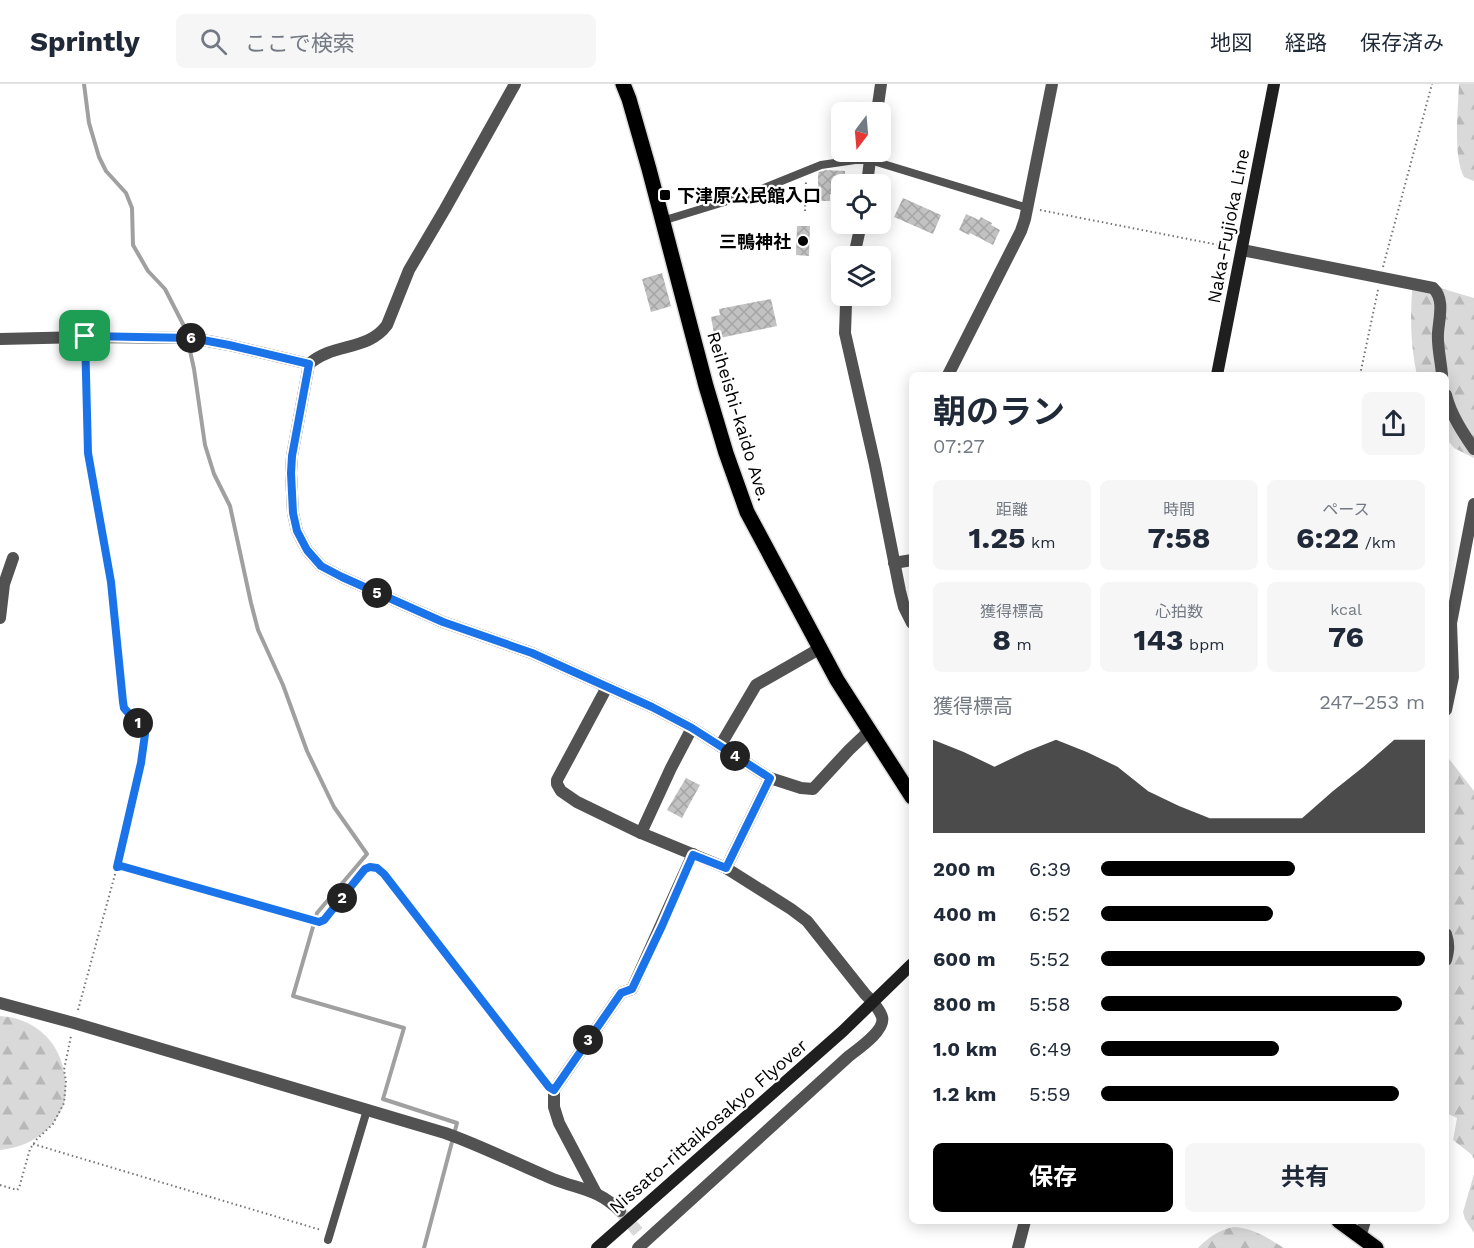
<!DOCTYPE html>
<html lang="ja">
<head>
<meta charset="utf-8">
<style>
	:root { --surface:#fff; --page:#f6f6f7; --text:#1f2937; --muted:#747a83; --line:#e0e1e3; --accent:#000 }
	body { margin:0; font-family:"Work Sans","Noto Sans JP",sans-serif; background:var(--page); color:var(--text); height:100vh; display:flex; flex-direction:column; font-size:22px; white-space:nowrap }
	* { box-sizing:border-box; margin:0 }
	p { font-size:20px; color:var(--muted) }
	.icon { flex:none; width:33px; height:33px; fill:none; stroke:currentColor; stroke-width:2; stroke-linecap:round; stroke-linejoin:round }
	.map { position:relative; flex:1; overflow:hidden }
	.panel { position:absolute; left:909px; top:288px; width:540px; height:852px; display:flex; flex-direction:column; background:var(--surface); border-radius:9px; box-shadow:0 3px 15px #0003 }
	.panel>* { flex:none }
	.needle { width:39px; rotate:196deg }
	.fabs { position:absolute; left:831px; top:18px; display:grid; gap:12px }
	.fabs a { display:grid; place-items:center; width:60px; height:60px; border-radius:9px; background:var(--surface); box-shadow:0 3px 15px #0003; font-size:30px }
	.pin { position:absolute; display:grid; place-items:center; width:51px; height:51px; color:#fff; margin:-26px; border-radius:12px; box-shadow:0 3px 9px #0006 }
	.km { position:absolute; width:30px; height:30px; margin:-15px; border-radius:50%; background:#222; color:#fff; font-size:16px; line-height:30px; text-align:center }
	.round { display:grid; place-items:center; flex:none; width:63px; height:63px; border-radius:9px; background:var(--page) }
	.overview { display:flex; align-items:center; justify-content:space-between; height:102px; padding:0 24px }
	h1 { font-size:33px; font-weight:700; line-height:45px }
	.metrics { display:grid; grid-template-columns:repeat(3,1fr); gap:9px; height:102px; padding:6px 24px }
	.metrics div { display:grid; align-content:center; border-radius:9px; background:var(--page); text-align:center }
	.metrics b { font-size:30px; font-weight:700 }
	.metrics small { font-size:16px; font-weight:400 }
	.metrics p { font-size:16px }
	.chart { height:168px; padding:12px 24px }
	.chart p { display:flex; justify-content:space-between }
	.chart svg { width:100%; height:108px; margin-top:6px; fill:var(--accent); opacity:.7 }
	.cta { display:flex; gap:12px; margin-top:auto; padding:12px 24px }
	.cta a { flex:1; height:69px; border-radius:9px; background:var(--accent); color:#fff; font-size:24px; font-weight:700; line-height:69px; text-align:center }
	.cta a+a { background:var(--page); color:var(--text) }
	ul { padding:0 24px; list-style:none; font-size:20px }
	li { display:grid; grid-template-columns:96px 72px 1fr; align-items:center; height:45px }
	li i { height:15px; border-radius:8px; background:var(--accent) }
	header { display:flex; align-items:center; gap:36px; box-sizing:border-box; height:84px; padding:0 30px; background:var(--surface); border-bottom:2px solid var(--line) }
	header strong { font-size:28px }
	nav { display:flex; gap:33px; margin-inline-start:auto; font-size:21px }
	.search { width:420px; height:54px; background:var(--page); display:flex; align-items:center; gap:15px; box-sizing:border-box; padding:0 21px; border-radius:9px; color:var(--muted); font-size:22px }
	.map>svg:first-child { display:block }
</style>
</head>
<body>
<header>
<strong>Sprintly</strong>
<div class="search"><svg class="icon" aria-label="search" viewBox="0 0 24 24"><circle cx="10" cy="10" r="6"/><path d="M15 15l6 6"/></svg>ここで検索</div>
<nav><a>地図</a><a>経路</a><a>保存済み</a></nav>
</header>
<div class="map">
<svg width="1474" height="1164" viewBox="0 0 1474 1164">
	<defs>
		<pattern id="forest-firs" width="22" height="20" patternUnits="userSpaceOnUse" patternTransform="scale(1.5)"><rect width="22" height="20" fill="#d9d9d9"/><path d="M5 1l3.5 6h-7zM16 11l3.5 6h-7z" fill="#b8b8b8"/></pattern>
		<pattern id="building-cross-hatch" width="8" height="8" patternUnits="userSpaceOnUse" patternTransform="scale(1.5)"><rect width="8" height="8" fill="#c2c2c2"/><path d="M0 0l8 8M0 8l8-8" fill="none" stroke="#a5a5a5"/></pattern>
	</defs>
	<rect width="100%" height="100%" fill="#fff"/>
	<!-- forest -->
	<g fill="url(#forest-firs)">
		<path d="M1459 0H1474V97L1464 93C1453 72 1458 25 1459 0Z"/>
		<path d="M1413 196 1474 214V374L1454 364 1446 354V291H1417C1410 260 1410 228 1413 196Z"/>
		<polygon points="1446,671 1474,707 1474,1075 1471,1070 1453,1056 1457,1034 1446,1029"/>
		<path d="M0 932C33 934 58 955 64 988 66 997 67 1010 64 1020 53 1048 29 1063 0 1066Z"/>
		<polygon points="1474,1090 1474,1149 1465,1135 1463,1128"/>
		<path d="M1234 1143C1253 1144 1268 1154 1284 1164H1198C1209 1153 1219 1146 1234 1143Z"/>
	</g>
	<g fill="none" stroke-linecap="round" stroke-linejoin="round">
		<!-- stream -->
		<polyline stroke="#a0a0a0" stroke-width="4" points="84,0 89,39 99,73 106,87 126,109 132,124 133,161 148,187 165,205 185,244 194,285 205,361 214,390 230,422 251,519 258,546 283,601 307,667 334,723 367,770 317,829 293,912 404,944 383,1015 457,1039 424,1164"/>
	</g>
	<!-- building -->
	<g fill="url(#building-cross-hatch)">
		<polygon points="826,86 845,87 845,100 842,100 842,103 836,103 836,110 830,110 830,117 818,117 818,91 819,88"/>
		<polygon points="903,114 941,131 933,150 894,133"/>
		<polygon points="966,130 979,136 981,133 992,139 991,141 1000,146 993,161 970,149 969,151 959,146"/>
		<polygon points="797,142 810,142 809,172 796,171"/>
		<polygon points="662,189 671,222 651,228 642,195"/>
		<polygon points="771,215 777,242 715,255 711,233 720,231 719,225"/>
		<polygon points="686,694 700,701 682,734 667,726"/>
	</g>
	<g fill="none" stroke-linecap="round" stroke-linejoin="round">
		<!-- minor-tunnel -->
		<polyline stroke="#d9d9d9" stroke-width="12" stroke-dasharray="12 6" stroke-linecap="butt" points="620,1127 638,1148"/>
		<defs>
			<g id="primary">
				<polyline points="623,0 629,15 649,85 706,302 726,369 747,428 837,596 912,713"/>
				<polyline points="1339,1137 1376,1164"/>
			</g>
		</defs>
		<!-- primary casing -->
		<use href="#primary" stroke="#dbdbdb" stroke-width="18"/>
		<!-- path -->
		<g stroke="#747474" stroke-width="2" stroke-dasharray="1.5 3" stroke-linecap="butt">
			<polyline points="1040,126 1229,163"/>
			<polyline points="805,127 806,97"/>
			<polyline points="1383,183 1432,0"/>
			<polyline points="1360,291 1378,206"/>
			<polyline points="117,783 121,781 319,838 324,836 365,785 370,783 377,784 384,790 544,997"/>
			<path d="M78 926 117 783C120 761 127 741 132 720 134 711 135 701 137 692 140 682 148 657 145 647 142 637 126 632 123 618L110 498 88 369 85 264"/>
			<polyline points="33,1060 321,1146"/>
			<polyline points="0,1101 17,1106 19,1104 30,1065 37,1055 53,1040 64,1019 66,997 64,986 71,952"/>
		</g>
		<!-- service -->
		<g stroke="#525252" stroke-width="8">
			<polyline points="662,137 747,111 821,81 855,76 870,76 1028,124"/>
			<polyline points="328,1156 367,1026"/>
		</g>
		<!-- minor -->
		<g stroke="#525252" stroke-width="12">
			<path d="M515 0 445 125 409 186 387 241C367 268 334 258 309 280L292 372 291 389 293 429 297 447 307 466 321 482 342 493 443 538 532 569 652 623 692 644 770 694 801 704 813 705 849 666 869 647"/>
			<polyline points="877,28 881,0"/>
			<polyline points="867,100 871,68"/>
			<path d="M1242 166 1433 204C1445 215 1439 234 1438 249 1437 262 1441 277 1442 291"/>
			<polyline points="854,172 861,140"/>
			<polyline points="847,212 846,220 845,249 875,381 900,507 904,523 912,539"/>
			<polyline points="0,255 85,253 192,254 229,261 309,280"/>
			<polyline points="948,291 1021,147 1025,135 1052,0"/>
			<path d="M1446 311C1451 331 1463 349 1474 365"/>
			<polyline points="894,479 912,476"/>
			<polyline points="0,534 4,500 13,474"/>
			<path d="M607 603 557 696V700L561 707 577 718 641 749 726 784 791 825 807 837 865 910C871 916 880 925 882 933 886 946 858 965 849 972L638 1164"/>
			<polyline points="1446,626 1453,593 1451,539 1474,420"/>
			<polyline points="720,662 756,601 819,565"/>
			<polyline points="641,749 671,684 692,644"/>
			<polyline points="726,784 770,694"/>
			<path d="M1446 850C1449 860 1449 865 1446 876"/>
			<path d="M0 919 74 939 445 1049C482 1062 517 1080 553 1095 581 1106 598 1105 620 1127"/>
			<polyline points="596,1109 559,1039 554,1023 554,1006 621,909 632,905 693,770"/>
			<polyline points="1360,1153 1365,1137"/>
			<polyline points="1018,1164 1025,1137"/>
		</g>
		<!-- secondary -->
		<g stroke="#1f1f1f" stroke-width="12">
			<polyline points="1217,291 1274,0"/>
			<polyline points="597,1164 843,947 912,880"/>
		</g>
		<!-- primary -->
		<use href="#primary" stroke="#000" stroke-width="15"/>
	</g>
	<g fill="none" stroke-linecap="round" stroke-linejoin="round">
		<defs>
			<polygon id="route" points="85,252 192,254 229,261 309,280 292,372 291,389 293,429 297,447 307,466 321,482 342,493 443,538 532,569 652,623 692,644 770,694 726,784 693,771 662,842 632,905 621,909 554,1006 549,1003 384,790 377,784 370,783 365,785 324,836 319,838 121,782 117,783 141,679 145,650 144,644 131,632 124,624 123,618 111,498 88,369"/>
		</defs>
		<!-- route casing -->
		<use href="#route" stroke="#fff" stroke-width="12"/>
		<!-- route -->
		<use href="#route" stroke="#1a73e8" stroke-width="8"/>
	</g>
	<!-- markers -->
	<g fill="#000" stroke="#fff" stroke-width="2">
		<rect x="659" y="105" width="12" height="12" rx="3"/>
		<circle cx="803" cy="157" r="6"/>
	</g>
	<g text-anchor="middle" dominant-baseline="central" stroke-width="4.5" stroke-linejoin="round" paint-order="stroke">
		<!-- poi labels -->
		<g font-size="18" font-weight="bold" fill="#000" stroke="#fff" text-anchor="start">
			<text x="677" y="111">下津原公民館入口</text>
			<text x="791" y="157" text-anchor="end">三鴨神社</text>
		</g>
		<!-- street labels -->
		<g font-size="18" fill="#000" stroke="#fff">
			<text transform="translate(1228 142) rotate(-79)">Naka-Fujioka Line</text>
			<text transform="translate(739 332) rotate(73)">Reiheishi-kaido Ave.</text>
			<text transform="translate(708 1042) rotate(-41)">Nissato-rittaikosakyo Flyover</text>
		</g>
	</g>
</svg>
<div class="fabs">
<a><svg class="needle" viewBox="-14 -14 28 28"><path d="M0-13l5 13h-10z" fill="#e53935"/><path d="M0 13l5-13h-10z" fill="#747a83"/></svg></a>
<a><svg class="icon" aria-label="locate" viewBox="0 0 24 24"><circle cx="12" cy="12" r="6"/><path d="M12 2v4M12 18v4M2 12h4M18 12h4"/></svg></a>
<a><svg class="icon" aria-label="layers" viewBox="0 0 24 24"><path d="M12 4l9 5-9 5-9-5zM3 14l9 5 9-5"/></svg></a>
</div>
<div class="pin" style="left:85px;top:252px;background:#1e9e55"><svg class="icon" aria-label="arrive" viewBox="0 0 24 24"><path d="M6 21V4h12l-3 4 3 4H6"/></svg></div>
<b class="km" style="left:138px;top:639px">1</b>
<b class="km" style="left:342px;top:814px">2</b>
<b class="km" style="left:588px;top:956px">3</b>
<b class="km" style="left:735px;top:672px">4</b>
<b class="km" style="left:377px;top:509px">5</b>
<b class="km" style="left:191px;top:254px">6</b>
<section class="panel">
<div class="overview"><div><h1>朝のラン</h1><p>07:27</p></div><a class="round"><svg class="icon" aria-label="share" viewBox="0 0 24 24"><path d="M12 15V3M7 8l5-5 5 5M5 13v7h14v-7"/></svg></a></div>
<div class="metrics">
<div><p>距離</p><b>1.25<small> km</small></b></div>
<div><p>時間</p><b>7:58</b></div>
<div><p>ペース</p><b>6:22<small> /km</small></b></div>
</div>
<div class="metrics">
<div><p>獲得標高</p><b>8<small> m</small></b></div>
<div><p>心拍数</p><b>143<small> bpm</small></b></div>
<div><p>kcal</p><b>76</b></div>
</div>
<div class="chart"><p><span>獲得標高</span>247–253 m</p>
<svg viewBox="0 0 160 44" preserveAspectRatio="none"><path d="M0 44V6L10 11L20 17L30 11L40 6L50 11L60 17L70 27L80 33L90 38L100 38L110 38L120 38L130 27L140 17L150 6L160 6V44z"/></svg>
</div>
<ul>
<li><b>200 m</b>6:39<i style="width:60%"></i></li>
<li><b>400 m</b>6:52<i style="width:53%"></i></li>
<li><b>600 m</b>5:52<i style="width:100%"></i></li>
<li><b>800 m</b>5:58<i style="width:93%"></i></li>
<li><b>1.0 km</b>6:49<i style="width:55%"></i></li>
<li><b>1.2 km</b>5:59<i style="width:92%"></i></li>
</ul>
<div class="cta"><a>保存</a><a>共有</a></div>
</section>
</div>
</body>
</html>
